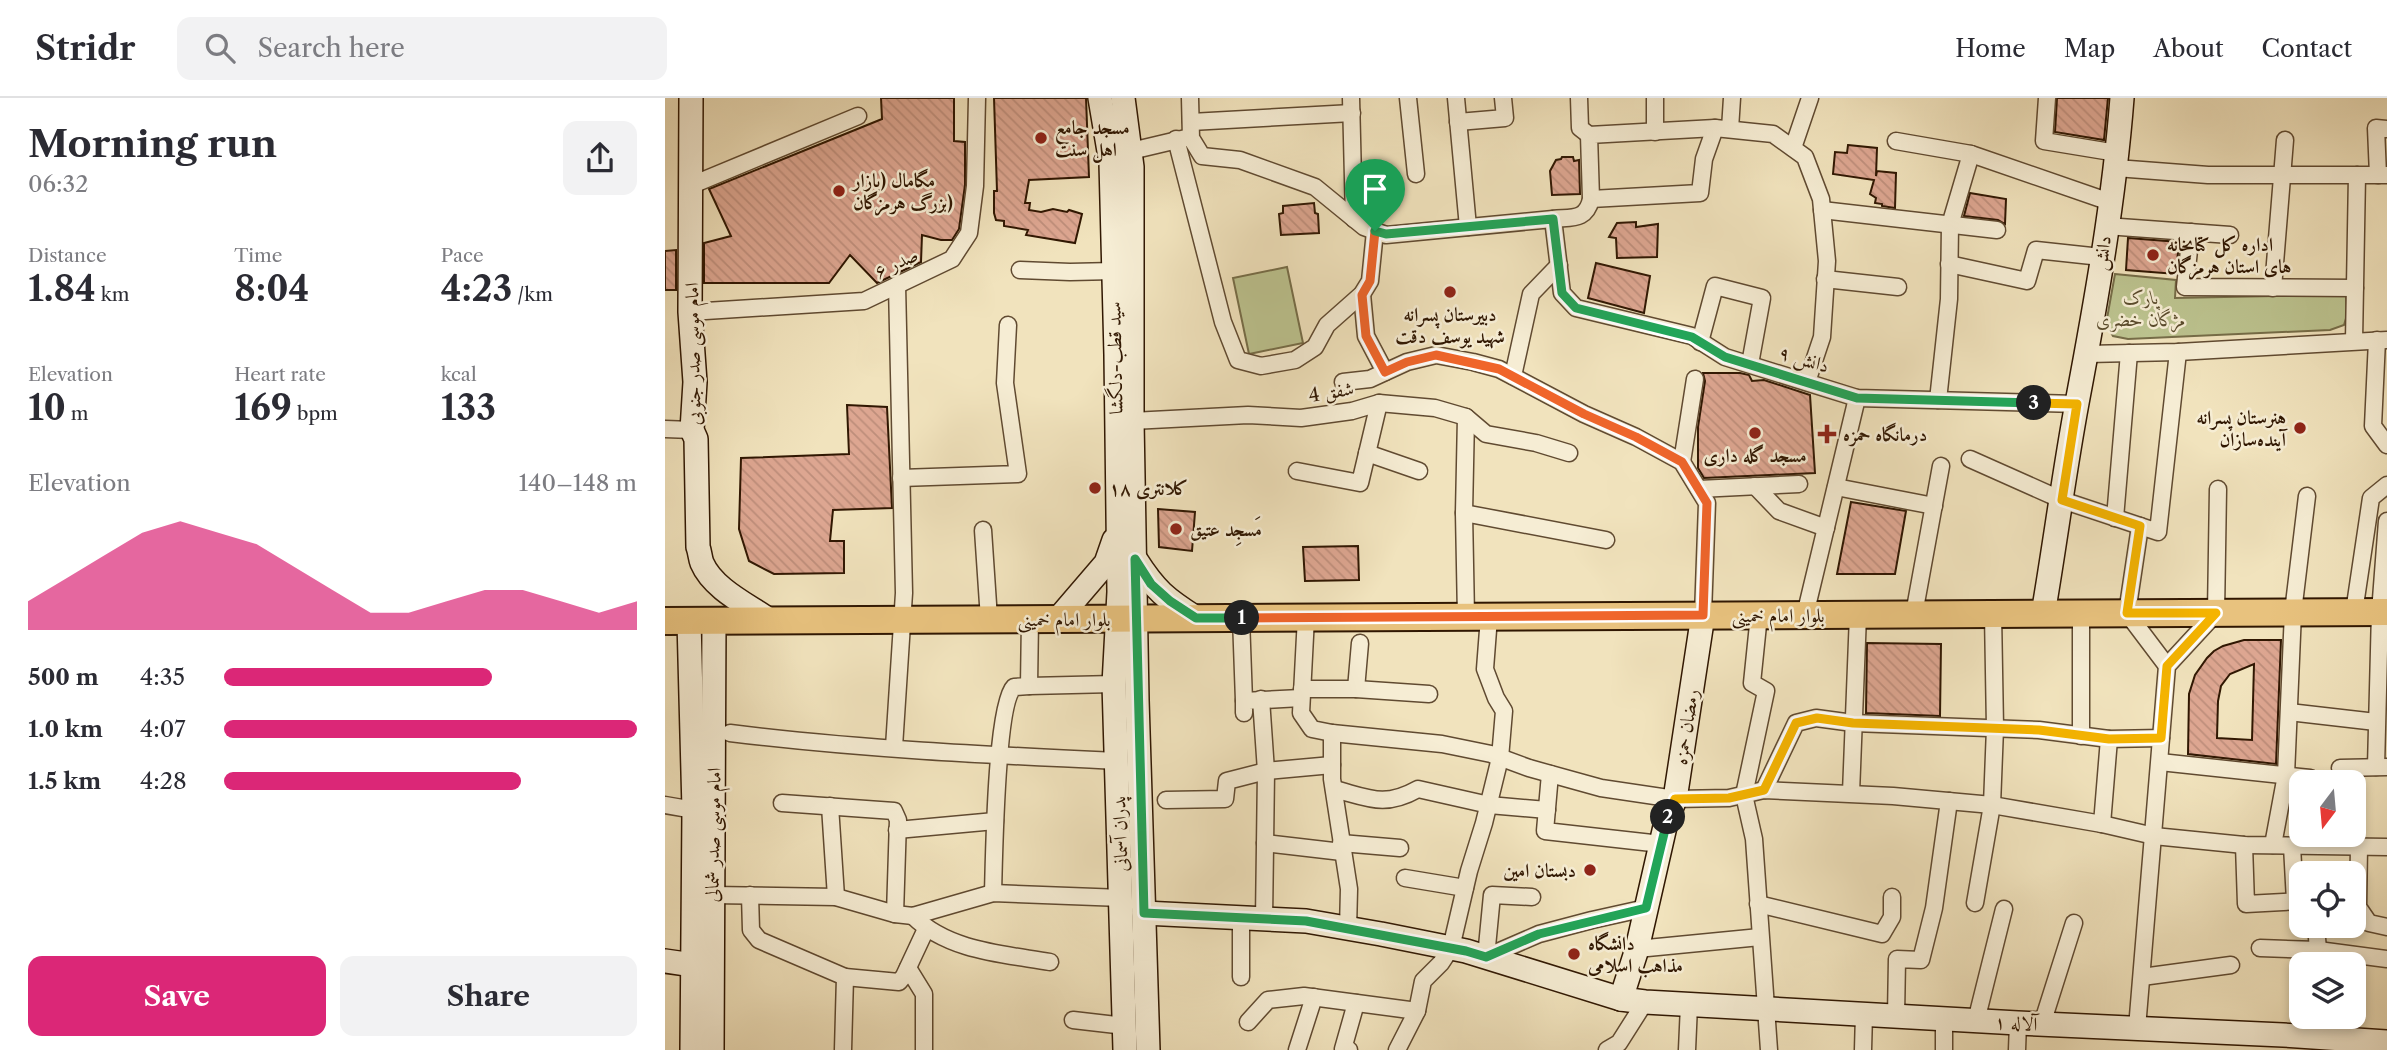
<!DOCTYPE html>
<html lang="en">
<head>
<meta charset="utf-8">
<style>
	:root { --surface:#fff; --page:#f2f2f3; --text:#2b2b33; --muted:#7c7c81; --line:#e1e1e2; --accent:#db2777 }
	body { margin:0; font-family:"Libre Caslon Text",Amiri,serif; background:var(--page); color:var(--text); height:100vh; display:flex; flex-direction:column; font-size:26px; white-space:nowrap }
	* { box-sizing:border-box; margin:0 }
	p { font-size:23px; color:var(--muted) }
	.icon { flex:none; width:38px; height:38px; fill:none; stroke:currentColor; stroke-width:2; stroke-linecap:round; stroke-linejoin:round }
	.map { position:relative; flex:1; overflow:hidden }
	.details { display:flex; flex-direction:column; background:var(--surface); width:665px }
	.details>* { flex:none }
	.needle { width:46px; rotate:196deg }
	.tools { position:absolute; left:1624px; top:672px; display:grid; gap:14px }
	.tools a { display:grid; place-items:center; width:77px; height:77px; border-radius:14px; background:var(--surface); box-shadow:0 4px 10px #0003; font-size:35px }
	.pin { position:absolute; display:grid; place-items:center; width:60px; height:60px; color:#fff; margin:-72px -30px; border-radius:50% 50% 50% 0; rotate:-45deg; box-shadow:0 0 7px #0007 }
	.pin .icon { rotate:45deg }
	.km { position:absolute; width:35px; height:35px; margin:-18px; border-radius:50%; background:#222; color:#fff; font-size:19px; line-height:35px; text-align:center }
	.round { display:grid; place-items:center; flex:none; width:74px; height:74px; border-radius:14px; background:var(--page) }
	.headline { display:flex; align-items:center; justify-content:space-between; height:119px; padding:0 28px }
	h1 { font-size:38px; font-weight:700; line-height:52px }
	.figures { display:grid; grid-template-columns:repeat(3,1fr); gap:10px; height:119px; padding:7px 28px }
	.figures div { display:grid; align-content:center }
	.figures b { font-size:35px; font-weight:700 }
	.figures small { font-size:19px; font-weight:400 }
	.figures p { font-size:19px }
	.chart { height:196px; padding:14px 28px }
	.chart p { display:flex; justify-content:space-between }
	.chart svg { width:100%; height:126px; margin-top:7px; fill:var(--accent); opacity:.7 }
	.cta { display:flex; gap:14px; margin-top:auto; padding:14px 28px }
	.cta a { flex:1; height:80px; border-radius:14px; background:var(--accent); color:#fff; font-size:28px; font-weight:700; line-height:80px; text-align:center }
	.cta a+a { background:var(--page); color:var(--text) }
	ul { padding:0 28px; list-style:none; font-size:23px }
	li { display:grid; grid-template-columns:112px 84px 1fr; align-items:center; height:52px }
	li i { height:18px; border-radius:9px; background:var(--accent) }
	header { display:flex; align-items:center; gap:42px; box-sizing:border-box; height:98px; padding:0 35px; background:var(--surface); border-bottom:2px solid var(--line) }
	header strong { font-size:33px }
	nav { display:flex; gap:38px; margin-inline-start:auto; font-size:24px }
	.search { width:490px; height:63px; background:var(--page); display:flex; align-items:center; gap:18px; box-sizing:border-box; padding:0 24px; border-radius:14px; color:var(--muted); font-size:26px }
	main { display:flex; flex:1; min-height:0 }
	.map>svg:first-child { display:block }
</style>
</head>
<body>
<header>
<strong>Stridr</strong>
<div class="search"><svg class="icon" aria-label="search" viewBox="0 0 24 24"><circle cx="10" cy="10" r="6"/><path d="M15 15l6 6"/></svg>Search here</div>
<nav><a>Home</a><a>Map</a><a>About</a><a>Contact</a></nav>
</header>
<main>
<section class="details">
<div class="headline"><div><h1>Morning run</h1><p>06:32</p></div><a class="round"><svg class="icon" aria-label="share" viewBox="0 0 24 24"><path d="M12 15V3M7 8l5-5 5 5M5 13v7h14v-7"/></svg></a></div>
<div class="figures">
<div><p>Distance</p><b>1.84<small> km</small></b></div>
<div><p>Time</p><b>8:04</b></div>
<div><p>Pace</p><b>4:23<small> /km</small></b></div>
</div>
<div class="figures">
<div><p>Elevation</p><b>10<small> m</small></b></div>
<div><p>Heart rate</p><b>169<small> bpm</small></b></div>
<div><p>kcal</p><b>133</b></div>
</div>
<div class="chart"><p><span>Elevation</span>140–148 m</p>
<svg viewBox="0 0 160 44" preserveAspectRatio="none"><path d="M0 44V34L10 26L20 18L30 10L40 6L50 10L60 14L70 22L80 30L90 38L100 38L110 34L120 30L130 30L140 34L150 38L160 34V44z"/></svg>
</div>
<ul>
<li><b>500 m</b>4:35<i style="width:65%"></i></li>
<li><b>1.0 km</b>4:07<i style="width:100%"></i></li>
<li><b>1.5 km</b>4:28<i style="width:72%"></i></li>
</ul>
<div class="cta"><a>Save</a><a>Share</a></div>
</section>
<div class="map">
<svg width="1722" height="952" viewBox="0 0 1722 952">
	<defs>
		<pattern id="building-back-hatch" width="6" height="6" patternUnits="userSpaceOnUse" patternTransform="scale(1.75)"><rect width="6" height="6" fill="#dda691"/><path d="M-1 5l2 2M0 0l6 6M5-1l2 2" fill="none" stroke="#be8e7b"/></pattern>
	</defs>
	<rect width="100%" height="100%" fill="#f1e3bd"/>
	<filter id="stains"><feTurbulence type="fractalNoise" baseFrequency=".00286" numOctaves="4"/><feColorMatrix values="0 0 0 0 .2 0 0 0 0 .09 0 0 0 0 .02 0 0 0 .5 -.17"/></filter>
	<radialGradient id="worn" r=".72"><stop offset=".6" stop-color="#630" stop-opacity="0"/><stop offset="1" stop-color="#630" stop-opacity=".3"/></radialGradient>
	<!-- park -->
	<g fill="#bcc38f" stroke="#766d48" stroke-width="2">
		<polygon points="622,169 638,245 584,256 568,180"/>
		<polygon points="1450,176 1511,182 1510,200 1667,197 1681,198 1682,217 1679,227 1665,232 1463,241 1448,238 1441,226"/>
	</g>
	<!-- building -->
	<g fill="url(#building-back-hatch)" stroke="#301702" stroke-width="2" fill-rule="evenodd">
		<polygon points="216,0 289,0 289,43 300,44 300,87 294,131 287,142 276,142 257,137 256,164 212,185 185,157 164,185 39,185 39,145 66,138 44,91 217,21"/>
		<polygon points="329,0 421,0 424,79 364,82 360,105 365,105 364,112 376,114 388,111 402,114 404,112 417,116 410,145 361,137 363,132 339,128 339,123 331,122 329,115 329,93 332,93"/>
		<polygon points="1392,0 1443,0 1439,42 1390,34"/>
		<polygon points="1183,47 1212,50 1211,78 1212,73 1231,75 1230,110 1217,108 1217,106 1210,105 1211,100 1205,96 1209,82 1168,76 1170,54 1182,55"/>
		<polygon points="897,59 908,59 909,63 914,62 915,96 887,97 885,73 891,62 896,61"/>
		<polygon points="1305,95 1341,101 1340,126 1333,122 1299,118"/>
		<polygon points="649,105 650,115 653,116 654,135 616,137 614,116 618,115 618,108"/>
		<polygon points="971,124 971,129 993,126 992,159 952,160 951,140 944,139 952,125"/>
		<polygon points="1463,140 1514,144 1511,176 1461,172"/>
		<polygon points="11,152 11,192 0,192 0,153"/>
		<polygon points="931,165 985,178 979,215 923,200"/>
		<polygon points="1038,275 1075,275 1084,277 1087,283 1099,282 1145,297 1150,375 1039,380 1033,370 1033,329 1040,283"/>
		<polygon points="182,307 222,309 227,410 168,412 165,443 179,443 179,475 109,476 84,463 74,431 76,360 184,356"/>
		<polygon points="1186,404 1241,413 1230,476 1172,476"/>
		<polygon points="493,411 530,414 527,453 494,449"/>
		<polygon points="693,448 694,482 640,483 638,449"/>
		<path d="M1579 542H1616L1611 666 1523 656 1524 596 1530 577 1542 560 1549 553 1558 548ZM1589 566 1587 642 1552 640 1553 603 1556 588 1565 576Z"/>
		<polygon points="1202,545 1276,546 1275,618 1201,615"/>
	</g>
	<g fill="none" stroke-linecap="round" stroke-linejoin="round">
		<defs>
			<g id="street">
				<polyline points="525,0 526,40 537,58 575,62 650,89 699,129 721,137 888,121 897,195 911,210 1027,238 1060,259 1192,300 1412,306"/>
				<polyline points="686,0 689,121"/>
				<polyline points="743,0 751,76"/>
				<polyline points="791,0 803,129"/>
				<polyline points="914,0 915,30 924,37"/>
				<polyline points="990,0 990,34"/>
				<polyline points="1382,0 1379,43 1452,55"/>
				<polyline points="526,24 687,15"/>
				<polyline points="793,24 840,20 838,0"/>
				<polyline points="1065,31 1067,0"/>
				<polyline points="511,41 558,224 573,262 596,268 630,262 650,249 662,227 697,196 705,183 710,133"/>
				<polyline points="1231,43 1306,56 1445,104"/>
				<polyline points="1128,50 1145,0"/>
				<polyline points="466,53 521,40"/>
				<polyline points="1451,70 1543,77 1722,77"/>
				<polyline points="1713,77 1711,30 1722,31"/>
				<polyline points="27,87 193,18"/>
				<polyline points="926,101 1035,95 1039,61 1050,30"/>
				<polyline points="1157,112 1332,132"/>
				<path d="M888 121C907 119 921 123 926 101L924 37 1050 30 1108 36 1140 59 1156 101 1162 163 1157 239 1142 284"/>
				<polyline points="1441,128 1565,137"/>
				<polyline points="1526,134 1520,189 1690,190"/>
				<polyline points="1284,166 1362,183 1371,152 1436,159"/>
				<polyline points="355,172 405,174 449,173"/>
				<polyline points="1160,181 1233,189"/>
				<polyline points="1608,190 1620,42"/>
				<polyline points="697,196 701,238 720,274"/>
				<polyline points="25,214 199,203 287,161 304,135 310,88 312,0"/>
				<polyline points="1712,242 1708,328 1722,347"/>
				<polyline points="1689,243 1692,77"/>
				<polyline points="1035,244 1050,188 1097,200 1085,266"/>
				<polyline points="1422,256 1513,254 1722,242"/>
				<polyline points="848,278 866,196 894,167"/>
				<polyline points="678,284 705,281 742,264 771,257 808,264 834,271 919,316 971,339 1017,364 1042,405 1038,517"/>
				<polyline points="1273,302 1284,201 1285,127 1306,56"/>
				<polyline points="801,319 799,415 801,519"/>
				<polyline points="467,323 583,317 636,320 687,313 714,305 770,310 801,319 821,336 871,345 904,355"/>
				<polyline points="0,331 27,332"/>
				<polyline points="702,355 754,373"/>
				<polyline points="1305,361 1397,402 1493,434 1513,254"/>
				<polyline points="1017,364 1030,281"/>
				<polyline points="632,373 695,385 714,305"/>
				<polyline points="236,380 353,376 340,285 343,227"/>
				<polyline points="1090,388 1114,413 1161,430"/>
				<polyline points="1171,389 1269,408"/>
				<polyline points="1034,391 1134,386"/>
				<polyline points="799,415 941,442"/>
				<polyline points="1450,420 1464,255"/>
				<polyline points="1475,428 1462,515 1502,568"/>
				<polyline points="318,432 324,521"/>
				<polyline points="1689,514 1706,400 1722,387"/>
				<polyline points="1416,515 1416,638"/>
				<polyline points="1249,516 1276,368"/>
				<polyline points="1094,517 1087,585 1101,593 1079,697 1089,741 1104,952"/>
				<polyline points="1140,517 1192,300"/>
				<polyline points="641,519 636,615 647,631 667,635 777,646 826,656 864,670 936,690 1010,701 1064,700 1099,692 1228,698 1327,707 1437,726 1489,738 1579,747 1722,749"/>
				<polyline points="576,520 579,603"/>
				<polyline points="364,588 449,586"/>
				<polyline points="637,591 691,591 764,596"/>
				<polyline points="691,591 695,545"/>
				<polyline points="596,601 601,673 599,821"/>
				<polyline points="1624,614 1711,624"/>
				<polyline points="579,615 579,603 636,600"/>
				<path d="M65 635C193 651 322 657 452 663"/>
				<polyline points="667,635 667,681 684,791 683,831"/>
				<polyline points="229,649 239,495 232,187"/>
				<polyline points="1495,664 1645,680"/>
				<polyline points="1711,669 1715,514 1722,423"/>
				<polyline points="1675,670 1722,669"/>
				<polyline points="885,676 880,733 996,746"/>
				<path d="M669 691C704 700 719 710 753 691L824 707 882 712"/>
				<polyline points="1099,692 1131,625 1151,620 1188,625 1374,632 1444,641 1496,640"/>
				<polyline points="1186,695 1193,517"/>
				<polyline points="501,702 560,701 562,683 601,673 667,667"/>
				<polyline points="117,705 229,713 233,722 230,816"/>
				<polyline points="0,707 29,712"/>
				<polyline points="165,708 171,799"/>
				<polyline points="1437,726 1444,641"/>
				<polyline points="232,732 330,723"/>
				<polyline points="600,745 677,754"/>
				<polyline points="676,745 735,750"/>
				<polyline points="1579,747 1581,806 1636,803"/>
				<polyline points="1608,747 1621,677 1628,514 1642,398"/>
				<polyline points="1627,748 1630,803"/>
				<polyline points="1694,749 1693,809 1704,825 1722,829"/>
				<polyline points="740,780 800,790"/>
				<path d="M328 795C329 762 331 606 349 589L364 588 365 521"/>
				<polyline points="47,797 171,799 230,816 248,818 328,795 457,800"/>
				<polyline points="85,797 86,832 94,842 180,879 178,952"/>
				<polyline points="867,799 827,797 821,859 874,836 927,822 981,810"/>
				<polyline points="1310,805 1327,707 1330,630 1328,516"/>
				<polyline points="1093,806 1217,836 1227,819 1227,799"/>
				<path d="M248 818C283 853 338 856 385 864"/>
				<polyline points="1651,828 1653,852"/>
				<polyline points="1595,850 1653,852 1722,861"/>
				<polyline points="972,851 1095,839"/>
				<polyline points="243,870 259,896 259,952"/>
				<polyline points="180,879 234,884 239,878 261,831"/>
				<polyline points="576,879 576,820"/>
				<polyline points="1477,879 1566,867"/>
				<polyline points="1231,918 1232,861 1256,862 1269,810 1284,703"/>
				<polyline points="1279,921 1279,952"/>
				<polyline points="408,922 460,928"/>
				<polyline points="1311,923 1339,811"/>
				<polyline points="583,924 603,902 639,898 752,913"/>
				<polyline points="1377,926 1409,825"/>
				<polyline points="1472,930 1502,568 1551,515 1553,391"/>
				<polyline points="632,952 649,899"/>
				<polyline points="684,952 678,951 691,905"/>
				<polyline points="732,952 752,913 758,883 776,865 786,850 804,773 819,725 835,660 839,613 831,600 820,571 824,519"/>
				<polyline points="942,952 954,945 980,904"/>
				<polyline points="1022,952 1024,907"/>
				<polyline points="1198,952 1199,916"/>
				<polyline points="1352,952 1353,925"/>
			</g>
			<g id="secondary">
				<path d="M26 0 25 214 30 284 27 332 31 341 33 449C35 454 35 460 37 465 48 491 83 507 104 522"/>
				<polyline points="435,0 446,65 451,257 454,494 449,586 460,952"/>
				<polyline points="458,0 467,69 467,323 472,602 483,952"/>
				<path d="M471 462C490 492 501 501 531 520"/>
				<path d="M1378 516C1390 446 1399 375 1412 305 1431 204 1449 103 1457 0"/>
				<polyline points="393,521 441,465 449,442"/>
				<polyline points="24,523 29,712 27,952"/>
				<polyline points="479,815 641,823 716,836 801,853 956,901 980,904 1353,925 1618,937 1722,944"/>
				<polyline points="0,863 28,867"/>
				<polyline points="956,901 972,851 1001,724 1010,701 1038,517"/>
				<polyline points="47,952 49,522"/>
			</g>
			<polyline id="primary" points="0,523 1722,514"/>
		</defs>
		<!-- street casing -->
		<use href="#street" stroke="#604a31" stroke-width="19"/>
		<!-- secondary casing -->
		<use href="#secondary" stroke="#301702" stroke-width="26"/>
		<!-- primary casing -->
		<use href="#primary" stroke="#301702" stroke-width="30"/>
		<!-- street -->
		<use href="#street" stroke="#f6edd4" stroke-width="16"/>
		<!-- secondary -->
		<use href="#secondary" stroke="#f6edd4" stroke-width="23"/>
		<!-- primary -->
		<use href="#primary" stroke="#e8c27e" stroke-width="26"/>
	</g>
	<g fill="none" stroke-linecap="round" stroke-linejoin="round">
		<defs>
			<polyline id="split-1" points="577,520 1038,517 1042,405 1017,364 971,339 919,316 834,271 771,257 742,264 720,274 701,238 697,197 705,183 710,133"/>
			<polyline id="split-2" points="577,520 531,520 505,503 486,486 470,461 479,815 641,823 801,853 821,859 874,836 981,810 1003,719"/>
			<polyline id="split-3" points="1003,719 1010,701 1064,700 1099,692 1131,625 1152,620 1188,625 1374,632 1444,641 1496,640 1502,568 1551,515 1462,515 1475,428 1397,402 1412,306 1369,305"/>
			<polyline id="split-4" points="710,133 721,136 888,121 897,195 911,210 1027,239 1060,259 1192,300 1369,305"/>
		</defs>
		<!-- split-1 casing -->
		<use href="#split-1" stroke="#fff" stroke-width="14"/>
		<!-- split-2 casing -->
		<use href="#split-2" stroke="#fff" stroke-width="14"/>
		<!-- split-3 casing -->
		<use href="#split-3" stroke="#fff" stroke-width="14"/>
		<!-- split-4 casing -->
		<use href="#split-4" stroke="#fff" stroke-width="14"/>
		<!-- split-1 -->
		<use href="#split-1" stroke="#f0652b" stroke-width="9"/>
		<!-- split-2 -->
		<use href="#split-2" stroke="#22a559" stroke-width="9"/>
		<!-- split-3 -->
		<use href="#split-3" stroke="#f5b400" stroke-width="9"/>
		<!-- split-4 -->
		<use href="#split-4" stroke="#22a559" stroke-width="9"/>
	</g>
	<!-- markers -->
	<g fill="#8f2418" stroke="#f6edd4" stroke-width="2.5">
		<circle cx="376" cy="40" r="7"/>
		<circle cx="174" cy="93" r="7"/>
		<circle cx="1488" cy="157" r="7"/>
		<circle cx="785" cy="194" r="7"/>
		<circle cx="1635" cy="330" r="7"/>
		<circle cx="1090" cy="335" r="7"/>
		<path d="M1158.5 325.5h7v7h7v7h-7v7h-7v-7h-7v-7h7z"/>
		<circle cx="430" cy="390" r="7"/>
		<circle cx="511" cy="431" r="7"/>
		<circle cx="925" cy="772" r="7"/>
		<circle cx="909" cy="856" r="7"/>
	</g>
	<g text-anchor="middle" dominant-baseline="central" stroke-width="5" stroke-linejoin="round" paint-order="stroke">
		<!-- poi labels -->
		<g font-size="19" font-weight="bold" fill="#301702" stroke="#f6edd4" text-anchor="start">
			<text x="390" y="29">مسجد جامع<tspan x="390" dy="22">اهل سنت</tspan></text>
			<text x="188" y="82">مگامال (بازار<tspan x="188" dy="22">بزرگ هرمزگان)</tspan></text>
			<text x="1502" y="146">اداره کل کتابخانه<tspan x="1502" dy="22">های استان هرمزگان</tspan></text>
			<text x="785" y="216" text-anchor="middle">دبیرستان پسرانه<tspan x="785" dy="22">شهید یوسف دقت</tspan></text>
			<text x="1621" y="319" text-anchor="end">هنرستان پسرانه<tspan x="1621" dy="22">آینده‌سازان</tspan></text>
			<text x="1178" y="336">درمانگاه حمزه</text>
			<text x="1090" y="357" text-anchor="middle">مسجد گله داری</text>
			<text x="444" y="390">کلانتری ۱۸</text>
			<text x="525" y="431">مَسجِد عتیق</text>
			<text x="911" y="772" text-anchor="end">دبستان امین</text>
			<text x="923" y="845">دانشگاه<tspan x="923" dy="22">مذاهب اسلامی</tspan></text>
		</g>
		<!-- street labels -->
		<g font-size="19" fill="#301702" stroke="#f6edd4">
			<text transform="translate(1437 155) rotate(-81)">دانش</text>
			<text transform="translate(231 165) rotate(-25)">صدر ۶</text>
			<text transform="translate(28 256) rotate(-91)">امام موسی صدر جنوبی</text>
			<text transform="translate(450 260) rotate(-91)">سید قطب-دلگشا</text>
			<text transform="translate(1139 261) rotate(17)">دانش ۹</text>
			<text transform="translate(666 294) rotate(-10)">شفق 4</text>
			<text x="1113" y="517">بلوار امام خمینی</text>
			<text x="399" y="521">بلوار امام خمینی</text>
			<text transform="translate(1021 629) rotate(-81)">رمضان حمزه</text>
			<text transform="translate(455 736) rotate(-92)">پدران آسمانی</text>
			<text transform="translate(48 737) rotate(-89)">امام موسی صدر شمالی</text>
			<text transform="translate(1351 925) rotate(3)">آلاله ۱</text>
		</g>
		<!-- park labels -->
		<g font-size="19" font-style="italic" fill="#5a4b2c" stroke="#f6edd4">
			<text x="1476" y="199">پارک<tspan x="1476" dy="22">مژگان خضری</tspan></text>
		</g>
	</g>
	<rect width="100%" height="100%" filter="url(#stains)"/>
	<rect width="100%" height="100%" fill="url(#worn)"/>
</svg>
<div class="tools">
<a><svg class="needle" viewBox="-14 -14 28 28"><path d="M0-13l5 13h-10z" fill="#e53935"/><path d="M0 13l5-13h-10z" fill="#7c7c81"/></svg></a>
<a><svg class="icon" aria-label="locate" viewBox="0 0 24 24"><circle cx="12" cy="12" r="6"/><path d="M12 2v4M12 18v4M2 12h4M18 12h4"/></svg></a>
<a><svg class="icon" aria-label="layers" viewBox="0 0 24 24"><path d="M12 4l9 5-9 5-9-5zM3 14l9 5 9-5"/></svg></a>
</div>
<div class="pin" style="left:710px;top:133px;background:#1e9e55"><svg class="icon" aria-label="arrive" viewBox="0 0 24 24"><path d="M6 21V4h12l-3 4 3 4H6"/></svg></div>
<b class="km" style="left:577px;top:520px">1</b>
<b class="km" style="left:1003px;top:719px">2</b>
<b class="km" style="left:1369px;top:305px">3</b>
</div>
</main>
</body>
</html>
